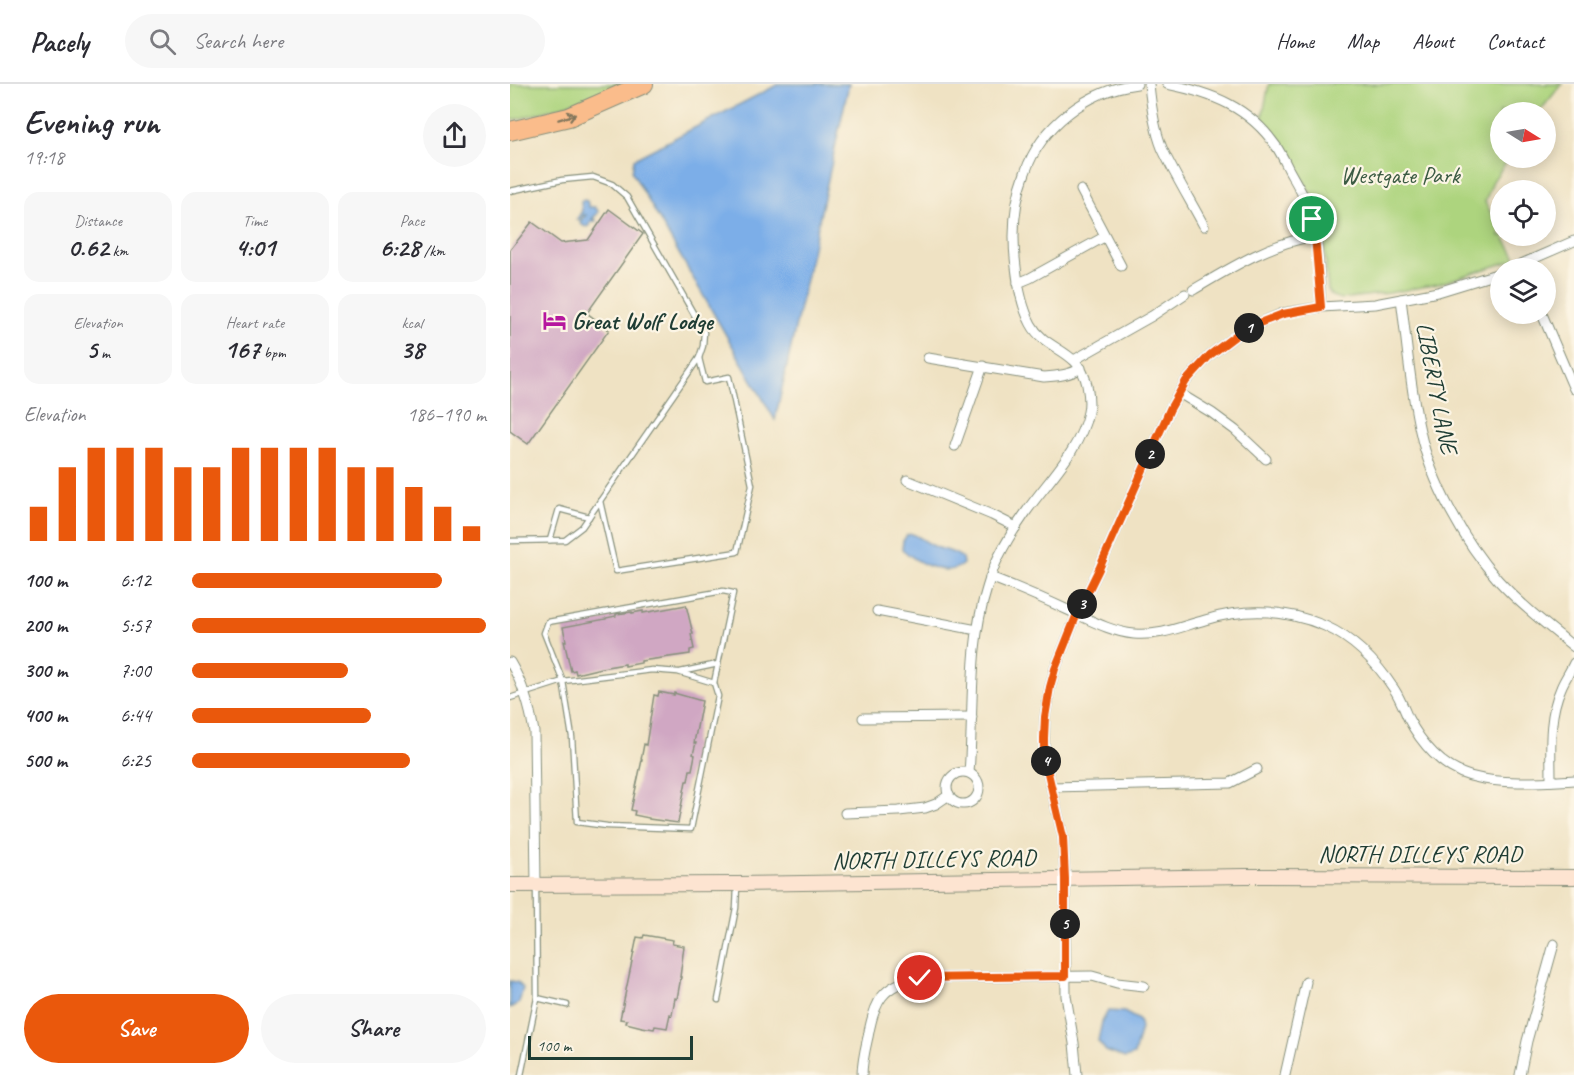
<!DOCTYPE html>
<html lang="en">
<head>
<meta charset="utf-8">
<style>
	:root { --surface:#fff; --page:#f7f7f7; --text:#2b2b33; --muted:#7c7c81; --line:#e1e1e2; --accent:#ea580c }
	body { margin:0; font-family:Caveat,sans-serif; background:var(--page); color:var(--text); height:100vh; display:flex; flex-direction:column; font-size:22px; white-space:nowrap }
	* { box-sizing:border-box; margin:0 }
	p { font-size:20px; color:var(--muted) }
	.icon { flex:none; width:33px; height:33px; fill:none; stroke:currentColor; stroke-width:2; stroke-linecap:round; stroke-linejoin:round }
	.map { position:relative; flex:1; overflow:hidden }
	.sheet { display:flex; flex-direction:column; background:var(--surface); width:510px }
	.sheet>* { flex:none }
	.needle { width:39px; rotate:101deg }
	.buttons { position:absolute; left:980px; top:18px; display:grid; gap:12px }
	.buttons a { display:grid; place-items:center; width:66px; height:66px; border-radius:50%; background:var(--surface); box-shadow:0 3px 15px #0003; font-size:30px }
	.scale { position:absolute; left:18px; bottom:15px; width:165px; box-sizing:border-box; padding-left:6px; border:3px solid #1f3d34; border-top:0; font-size:16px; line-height:21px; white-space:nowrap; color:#1f3d34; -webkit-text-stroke:4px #fcf5e5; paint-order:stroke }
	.pin { position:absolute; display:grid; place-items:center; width:51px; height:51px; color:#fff; margin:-26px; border:3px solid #fff; border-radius:50%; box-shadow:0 2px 6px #0007 }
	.km { position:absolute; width:30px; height:30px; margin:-15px; border-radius:50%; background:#222; color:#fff; font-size:16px; line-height:30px; text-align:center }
	.round { display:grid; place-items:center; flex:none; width:63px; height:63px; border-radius:32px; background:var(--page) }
	.summary { display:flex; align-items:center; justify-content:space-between; height:102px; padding:0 24px }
	h1 { font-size:33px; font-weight:700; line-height:45px }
	.metrics { display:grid; grid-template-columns:repeat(3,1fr); gap:9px; height:102px; padding:6px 24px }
	.metrics div { display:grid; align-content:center; border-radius:15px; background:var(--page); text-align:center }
	.metrics b { font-size:26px; font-weight:700 }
	.metrics small { font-size:16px; font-weight:400 }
	.metrics p { font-size:16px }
	.chart { height:168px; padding:12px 24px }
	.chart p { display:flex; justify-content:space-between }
	.chart svg { width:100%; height:108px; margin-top:6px; stroke:var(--accent); stroke-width:6 }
	.cta { display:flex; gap:12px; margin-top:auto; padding:12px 24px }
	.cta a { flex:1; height:69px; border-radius:36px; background:var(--accent); color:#fff; font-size:24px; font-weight:700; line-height:69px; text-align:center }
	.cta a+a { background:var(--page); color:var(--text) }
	ul { padding:0 24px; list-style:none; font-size:20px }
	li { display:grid; grid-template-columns:96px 72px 1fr; align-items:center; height:45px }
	li i { height:15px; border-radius:8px; background:var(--accent) }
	header { display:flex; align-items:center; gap:36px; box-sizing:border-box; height:84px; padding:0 30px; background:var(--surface); border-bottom:2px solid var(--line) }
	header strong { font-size:28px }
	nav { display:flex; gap:33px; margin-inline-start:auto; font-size:21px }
	.search { width:420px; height:54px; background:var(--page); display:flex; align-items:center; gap:15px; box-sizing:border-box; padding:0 21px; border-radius:33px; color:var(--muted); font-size:22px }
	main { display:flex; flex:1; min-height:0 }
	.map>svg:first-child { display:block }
</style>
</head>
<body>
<header>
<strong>Pacely</strong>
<div class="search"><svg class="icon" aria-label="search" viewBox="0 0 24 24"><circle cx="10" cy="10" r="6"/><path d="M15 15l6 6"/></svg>Search here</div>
<nav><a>Home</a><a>Map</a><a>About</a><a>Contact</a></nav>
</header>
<main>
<section class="sheet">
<div class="summary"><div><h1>Evening run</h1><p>19:18</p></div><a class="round"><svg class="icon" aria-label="share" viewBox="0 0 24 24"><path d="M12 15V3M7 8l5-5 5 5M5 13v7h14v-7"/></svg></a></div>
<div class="metrics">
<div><p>Distance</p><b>0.62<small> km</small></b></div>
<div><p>Time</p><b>4:01</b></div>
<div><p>Pace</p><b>6:28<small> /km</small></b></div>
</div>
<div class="metrics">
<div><p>Elevation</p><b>5<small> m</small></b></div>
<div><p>Heart rate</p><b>167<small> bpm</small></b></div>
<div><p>kcal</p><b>38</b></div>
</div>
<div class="chart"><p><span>Elevation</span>186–190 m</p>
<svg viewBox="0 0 160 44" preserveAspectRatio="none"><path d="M5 44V30M15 44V14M25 44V6M35 44V6M45 44V6M55 44V14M65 44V14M75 44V6M85 44V6M95 44V6M105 44V6M115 44V14M125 44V14M135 44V22M145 44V30M155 44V38"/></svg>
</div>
<ul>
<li><b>100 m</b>6:12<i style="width:85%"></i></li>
<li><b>200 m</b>5:57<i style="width:100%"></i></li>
<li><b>300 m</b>7:00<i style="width:53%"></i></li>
<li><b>400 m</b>6:44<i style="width:61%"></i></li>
<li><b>500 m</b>6:25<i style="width:74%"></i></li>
</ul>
<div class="cta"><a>Save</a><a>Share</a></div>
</section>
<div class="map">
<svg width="1064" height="991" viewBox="0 0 1064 991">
	<rect width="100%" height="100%" fill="#fcf5e5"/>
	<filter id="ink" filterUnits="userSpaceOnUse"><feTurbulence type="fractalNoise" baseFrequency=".0167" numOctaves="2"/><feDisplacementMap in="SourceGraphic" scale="12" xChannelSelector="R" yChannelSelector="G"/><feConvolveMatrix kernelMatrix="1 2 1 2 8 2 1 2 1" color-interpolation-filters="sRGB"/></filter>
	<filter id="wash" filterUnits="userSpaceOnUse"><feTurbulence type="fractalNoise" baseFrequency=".008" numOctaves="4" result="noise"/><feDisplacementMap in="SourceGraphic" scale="24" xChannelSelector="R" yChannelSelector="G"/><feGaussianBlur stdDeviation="1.35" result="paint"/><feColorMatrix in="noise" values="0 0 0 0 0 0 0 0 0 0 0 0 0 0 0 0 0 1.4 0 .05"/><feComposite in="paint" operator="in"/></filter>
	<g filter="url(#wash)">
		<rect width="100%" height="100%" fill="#efe2c3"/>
		<!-- green -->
		<g fill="#add47e" stroke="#668859" stroke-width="1.5">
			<path d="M0 0H113C76 16 39 27 0 37Z"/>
			<polygon points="759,0 1052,0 1029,28 990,28 990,74 999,74 983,97 975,118 990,146 990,152 993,152 1007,175 928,200 879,209 831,215 822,212 818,206 813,146 807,121 774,61 752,35"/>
		</g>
		<!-- water -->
		<g fill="#7baee8" stroke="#4d768e" stroke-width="1.5">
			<polygon points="269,0 339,0 265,336 122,88 124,75"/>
			<polygon points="73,116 77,117 79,123 85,123 88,127 88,129 82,135 85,135 86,137 80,138 79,142 76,143 72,141 70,138 76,131 73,131 69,136 67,135 72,127 71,118"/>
			<path d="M402 450C410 453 416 458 424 462 434 467 444 466 452 474L453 480C436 495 406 478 392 465L393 457 397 451Z"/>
			<polygon points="0,897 7,898 13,904 9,919 0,924"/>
			<polygon points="598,927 614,928 629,936 631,944 624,971 615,974 596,967 588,957 592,938"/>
		</g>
		<g id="blocks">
			<!-- building -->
			<g fill="#d0a7c3">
				<polygon points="99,125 133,150 77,229 99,246 18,360 0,347 0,166 22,138 51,159 78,156"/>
				<polygon points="176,521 183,550 181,550 184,565 180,566 180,570 131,577 131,579 115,582 115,580 91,584 66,590 65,586 61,587 54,557 56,557 53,543 96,535 96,534 106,532 106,530 122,528 122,529 133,527 133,529"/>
				<polygon points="149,608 164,611 164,609 192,617 184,659 186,659 183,670 185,671 182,686 180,686 178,697 176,697 168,739 139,735 139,734 124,731 125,727 121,726 132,676 131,676 134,660 136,661 144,611 148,612"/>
				<polygon points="134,851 163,856 162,860 174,862 170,893 171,893 167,915 165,914 162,931 160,930 157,944 145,942 144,945 132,943 116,939 117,936 110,935 127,853 133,854"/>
			</g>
		</g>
	</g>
	<g filter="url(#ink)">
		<use href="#blocks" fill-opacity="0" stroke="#87907c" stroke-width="1.5"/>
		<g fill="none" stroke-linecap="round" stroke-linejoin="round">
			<defs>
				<g id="lane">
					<polyline points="0,107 52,96 83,93 102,100 117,113 194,248 193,262 189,274 72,443 55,456 0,457"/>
					<polyline points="90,417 106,487 227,468 242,401 219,293 195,298 189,274"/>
					<polyline points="40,456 49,425 79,433"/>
					<polygon points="213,507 223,509 204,599 208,612 181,745 97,742 67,738 62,653 53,597 34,549 38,538"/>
					<polyline points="170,588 208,580"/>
					<polyline points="0,614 53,597 142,586 168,588 204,599"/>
					<polyline points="27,914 57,921"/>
					<polyline points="208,916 226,824 227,803"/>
					<polyline points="11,991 27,914 26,804"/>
				</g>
				<g id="street">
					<path d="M639 0C641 21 644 44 652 64 664 90 680 116 694 142"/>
					<path d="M657 0C702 9 739 23 766 62 771 69 775 78 779 86 788 102 798 118 802 136 809 164 809 195 811 223"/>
					<polyline points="571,106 611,182"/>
					<polyline points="1002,184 1064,157"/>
					<polyline points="508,199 520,194 594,153"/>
					<path d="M683 206C722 183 760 159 805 152"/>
					<path d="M891 215C897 259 900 304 910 347 921 398 954 458 988 496 1011 521 1038 542 1064 563"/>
					<polyline points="1032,230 1064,305"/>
					<path d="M418 274 534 293C547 292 560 291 571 284"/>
					<polyline points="564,276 642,232 675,210"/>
					<polyline points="669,309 702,329 725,346 756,375"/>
					<polyline points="445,362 473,282"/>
					<polyline points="397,396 482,431 506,443"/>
					<path d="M480 493C507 503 534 515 560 527 580 536 602 548 624 550 651 552 670 543 695 536 735 524 776 525 815 542 844 555 867 579 884 605 890 614 894 625 898 634 911 659 932 684 960 692 993 701 1030 698 1064 696"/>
					<polyline points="367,527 467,546"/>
					<path d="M0 578C13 600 20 623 24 648L26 801"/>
					<polyline points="353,634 462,633"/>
					<circle cx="453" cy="704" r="16"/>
					<path d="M459 689C464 627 458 564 477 504 480 494 483 484 488 474 496 458 506 442 516 428 538 396 570 367 578 328 580 319 579 311 577 301 569 264 536 268 521 240 512 223 508 202 506 183 502 152 504 118 515 89 531 42 578 6 627 0"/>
					<path d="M1041 697C1041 666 1038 633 1051 604 1054 596 1060 588 1064 579"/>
					<polyline points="541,703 720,699 747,685"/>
					<polyline points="335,729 389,727 415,724 426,720 439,711"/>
					<path d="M352 991C352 978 355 966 358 953 364 918 372 900 410 894L582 892 607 899 634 902"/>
					<polyline points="567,991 564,959 556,912 555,795 553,753 534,672 535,633 540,603 545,585 567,530 589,485 660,325 676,297 700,271 729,249 747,240 773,229 811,223 865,220 928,208 990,189"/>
					<polyline points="775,991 796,898"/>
					<polyline points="1010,991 1017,957 1044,860"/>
				</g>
				<polyline id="secondary" points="0,801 227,800 735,792 1064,793"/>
				<polyline id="highway" points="0,47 59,33 134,0"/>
			</defs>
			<!-- lane casing -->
			<use href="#lane" stroke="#87907c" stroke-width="7"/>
			<!-- street casing -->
			<use href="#street" stroke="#87907c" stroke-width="11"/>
			<!-- secondary casing -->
			<use href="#secondary" stroke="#87907c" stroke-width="16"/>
			<!-- highway casing -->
			<use href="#highway" stroke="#87907c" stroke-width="20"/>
			<!-- lane -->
			<use href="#lane" stroke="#fff" stroke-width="4.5"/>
			<!-- street -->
			<use href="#street" stroke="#fff" stroke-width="9"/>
			<!-- secondary -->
			<use href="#secondary" stroke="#fde4d1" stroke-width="14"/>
			<!-- highway -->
			<use href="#highway" stroke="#fabc8b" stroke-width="18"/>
		</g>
		<!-- one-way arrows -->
		<defs><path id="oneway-shaft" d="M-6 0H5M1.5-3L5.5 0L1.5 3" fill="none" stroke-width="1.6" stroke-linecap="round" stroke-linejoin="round" transform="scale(1.5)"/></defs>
		<use stroke="#82765b" href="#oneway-shaft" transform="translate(57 33) rotate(-17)"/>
	</g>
	<g fill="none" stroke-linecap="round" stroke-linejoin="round" filter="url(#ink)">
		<defs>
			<polyline id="route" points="410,894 555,892 555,795 553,753 534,672 534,654 535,633 540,603 545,585 567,530 589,485 660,325 676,297 700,271 729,249 747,240 773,230 811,223 805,152 802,135"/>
		</defs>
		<!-- route casing -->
		<use href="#route" stroke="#fff" stroke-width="12"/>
		<!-- route -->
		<use href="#route" stroke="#ea580c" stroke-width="8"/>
	</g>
	<!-- icons -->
	<defs>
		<symbol id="hotel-bare" viewBox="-9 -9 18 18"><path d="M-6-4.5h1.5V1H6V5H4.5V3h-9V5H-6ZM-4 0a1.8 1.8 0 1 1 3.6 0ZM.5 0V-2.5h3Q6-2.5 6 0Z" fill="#b5179e" stroke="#fcf5e5" stroke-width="2.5" paint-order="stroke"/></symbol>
	</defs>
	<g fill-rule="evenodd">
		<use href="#hotel-bare" x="28" y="220" width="33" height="33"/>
	</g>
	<g text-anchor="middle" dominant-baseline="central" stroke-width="4.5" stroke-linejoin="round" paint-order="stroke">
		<!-- park labels -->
		<g font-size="24" fill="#3b5b43" stroke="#fcf5e5">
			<text x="890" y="91">Westgate Park</text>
		</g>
		<!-- poi labels -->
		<g font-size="24" font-weight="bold" fill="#1f3d34" stroke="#fcf5e5" text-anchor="start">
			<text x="62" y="237">Great Wolf Lodge</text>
		</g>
		<!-- street labels -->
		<g font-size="24" fill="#1f3d34" stroke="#fcf5e5">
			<text transform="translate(927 304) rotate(79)">LIBERTY LANE</text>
			<text x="910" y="770">NORTH DILLEYS ROAD</text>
			<text transform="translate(424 775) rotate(-1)">NORTH DILLEYS ROAD</text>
		</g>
	</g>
</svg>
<div class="buttons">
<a><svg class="needle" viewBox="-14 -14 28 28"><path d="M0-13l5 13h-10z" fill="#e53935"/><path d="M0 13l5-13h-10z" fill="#7c7c81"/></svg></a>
<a><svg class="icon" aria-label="locate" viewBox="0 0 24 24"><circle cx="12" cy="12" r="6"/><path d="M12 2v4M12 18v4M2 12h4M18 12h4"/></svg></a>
<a><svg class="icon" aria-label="layers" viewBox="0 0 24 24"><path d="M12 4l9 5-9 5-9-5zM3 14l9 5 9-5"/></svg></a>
</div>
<div class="scale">100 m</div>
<div class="pin" style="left:802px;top:135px;background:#1e9e55"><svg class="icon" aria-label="arrive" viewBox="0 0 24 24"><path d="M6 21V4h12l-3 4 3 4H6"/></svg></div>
<div class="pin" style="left:410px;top:894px;background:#d93025"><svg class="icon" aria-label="check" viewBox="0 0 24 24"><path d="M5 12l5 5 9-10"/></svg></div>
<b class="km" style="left:739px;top:244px">1</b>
<b class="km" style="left:640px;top:370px">2</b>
<b class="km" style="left:572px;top:520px">3</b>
<b class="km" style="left:536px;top:677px">4</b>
<b class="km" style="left:555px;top:840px">5</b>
</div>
</main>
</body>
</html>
